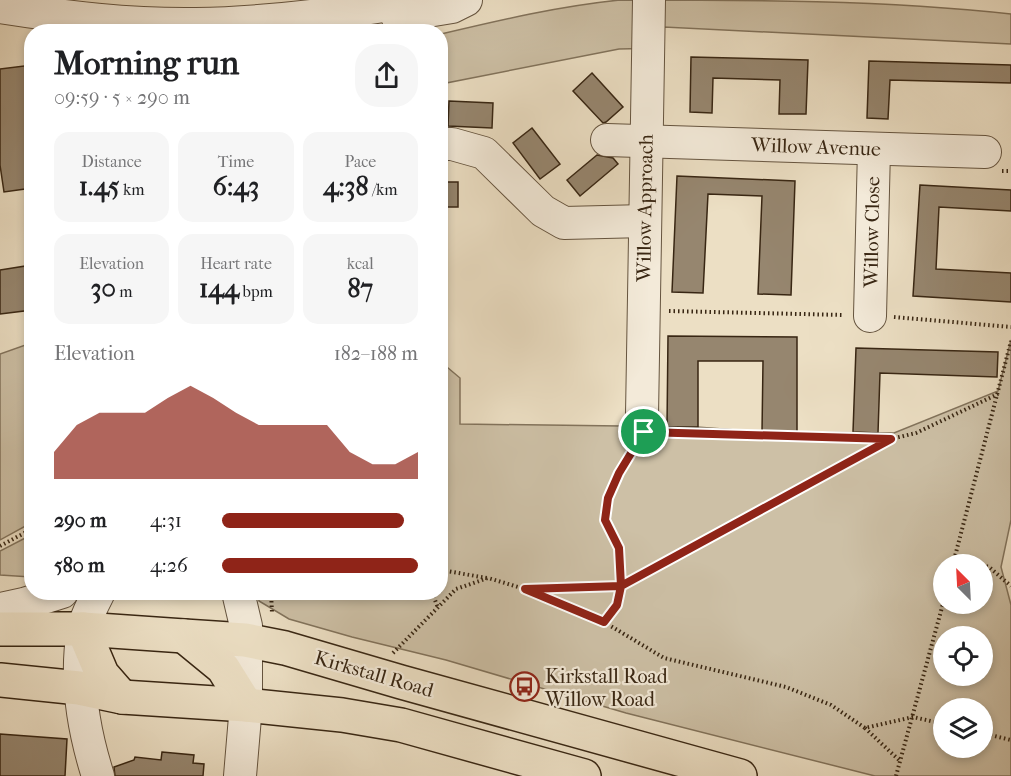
<!DOCTYPE html>
<html lang="en">
<head>
<meta charset="utf-8">
<style>
	:root { --surface:#fff; --page:#f6f6f6; --text:#202124; --muted:#757577; --accent:#8f2418 }
	body { margin:0; font-family:"IM FELL French Canon",serif; background:var(--page); color:var(--text); height:100vh; display:flex; flex-direction:column; font-size:22px; white-space:nowrap }
	* { box-sizing:border-box; margin:0 }
	p { font-size:20px; color:var(--muted) }
	.icon { flex:none; width:33px; height:33px; fill:none; stroke:currentColor; stroke-width:2; stroke-linecap:round; stroke-linejoin:round }
	.map { position:relative; flex:1; overflow:hidden }
	.drawer { position:absolute; left:24px; top:24px; width:424px; height:576px; display:flex; flex-direction:column; background:var(--surface); border-radius:24px; box-shadow:0 3px 9px #0003 }
	.drawer>* { flex:none }
	.needle { width:39px; rotate:336deg }
	.tools { position:absolute; left:933px; top:554px; display:grid; gap:12px }
	.tools a { display:grid; place-items:center; width:60px; height:60px; border-radius:50%; background:var(--surface); box-shadow:0 3px 9px #0003; font-size:30px }
	.pin { position:absolute; display:grid; place-items:center; width:51px; height:51px; color:#fff; margin:-26px; border:3px solid #fff; border-radius:50%; box-shadow:0 2px 6px #0007 }
	.round { display:grid; place-items:center; flex:none; width:63px; height:63px; border-radius:24px; background:var(--page) }
	.head { display:flex; align-items:center; justify-content:space-between; height:102px; padding:0 30px }
	h1 { font-size:33px; font-weight:700; line-height:45px }
	.metrics { display:grid; grid-template-columns:repeat(3,1fr); gap:9px; height:102px; padding:6px 30px }
	.metrics div { display:grid; align-content:center; border-radius:15px; background:var(--page); text-align:center }
	.metrics b { font-size:26px; font-weight:700 }
	.metrics small { font-size:16px; font-weight:400 }
	.metrics p { font-size:16px }
	.chart { height:168px; padding:12px 30px }
	.chart p { display:flex; justify-content:space-between }
	.chart svg { width:100%; height:108px; margin-top:6px; fill:var(--accent); opacity:.7 }
	ul { padding:0 30px; list-style:none; font-size:20px }
	li { display:grid; grid-template-columns:96px 72px 1fr; align-items:center; height:45px }
	li i { height:15px; border-radius:8px; background:var(--accent) }
	.map>svg:first-child { display:block }
</style>
</head>
<body>
<div class="map">
<svg width="1011" height="776" viewBox="0 0 1011 776">
	<rect width="100%" height="100%" fill="#ecdfc4"/>
	<filter id="stains"><feTurbulence type="fractalNoise" baseFrequency=".00333" numOctaves="4"/><feColorMatrix values="0 0 0 0 .2 0 0 0 0 .09 0 0 0 0 .02 0 0 0 .5 -.17"/></filter>
	<radialGradient id="worn" r=".72"><stop offset=".6" stop-color="#630" stop-opacity="0"/><stop offset="1" stop-color="#630" stop-opacity=".3"/></radialGradient>
	<!-- green -->
	<g fill="#cdc0a6" stroke="#82735c" stroke-width="1.5" fill-rule="evenodd">
		<path d="M620 0C748 0 885 0 1011 14V44L664 27 663 48 619 49 441 84V34C500 20 560 6 620 0Z"/>
		<path d="M1011 340V520L1001 567 1011 605V776H875L626 713 446 660 352 637 289 619 259 601 258 593 441 592V362L460 378V424L697 427 762 432 894 433 998 391ZM944 564H982V603H944ZM944 636H982V675H944ZM944 708H982V747H944Z"/>
		<polygon points="31,343 31,523 0,540 0,354"/>
		<polygon points="31,535 31,577 0,575 0,551"/>
	</g>
	<!-- building -->
	<g fill="#96866f" stroke="#382613" stroke-width="1.5">
		<polygon points="691,57 808,60 806,114 779,114 780,80 713,78 712,113 690,112"/>
		<polygon points="869,61 1011,65 1011,83 890,80 888,119 867,118"/>
		<polygon points="32,65 32,188 4,192 0,165 0,69"/>
		<polygon points="592,73 623,107 606,122 603,123 573,91"/>
		<polygon points="449,101 493,103 492,128 448,126"/>
		<polygon points="532,128 560,164 540,179 513,143"/>
		<polygon points="597,155 613,158 618,164 580,196 567,180"/>
		<polygon points="677,176 795,181 791,295 758,294 762,196 708,194 703,293 672,292"/>
		<rect x="441" y="182" width="17" height="25"/>
		<polygon points="920,185 1011,190 1011,211 939,207 936,269 1011,273 1011,302 913,296"/>
		<polygon points="32,265 32,310 0,314 0,270"/>
		<polygon points="668,336 797,337 797,433 762,432 763,361 698,361 698,427 667,427"/>
		<polygon points="856,348 998,352 997,377 880,373 878,433 853,432"/>
		<polygon points="0,734 67,739 65,776 0,776"/>
		<polygon points="162,752 194,755 193,763 204,764 203,776 115,776 114,767 134,760 135,757 161,760"/>
	</g>
	<g fill="none" stroke-linecap="round" stroke-linejoin="round">
		<defs>
			<g id="minor">
				<path d="M0 7C65 17 130 25 196 24 271 23 345 13 419 0"/>
				<polyline points="397,16 452,7 466,0"/>
				<polyline points="607,140 985,152"/>
				<polyline points="441,144 452,144 484,153 543,211 564,223 645,221"/>
				<polyline points="870,316 874,149"/>
				<polyline points="642,415 649,0"/>
				<polyline points="238,592 246,626 246,705 240,776"/>
				<polyline points="0,609 24,604 62,592"/>
				<path d="M98 776C83 729 75 679 83 631 85 617 93 605 99 592"/>
			</g>
			<g id="major">
				<polyline points="0,629 83,629 184,636 245,640 285,648 401,682 740,776"/>
				<polyline points="83,629 102,674 122,697"/>
				<polyline points="184,636 223,668 246,705"/>
				<polyline points="0,680 79,688 122,697 246,705 342,715 401,725 584,776"/>
			</g>
		</defs>
		<!-- minor casing -->
		<use href="#minor" stroke="#65543f" stroke-width="34"/>
		<!-- major casing -->
		<use href="#major" stroke="#382613" stroke-width="36"/>
		<!-- path -->
		<g stroke="#382613" stroke-width="4" stroke-dasharray="1.5 3" stroke-linecap="butt">
			<polyline points="1002,171 1011,171"/>
			<polyline points="669,311 844,315"/>
			<polyline points="894,317 1011,327"/>
			<polyline points="660,432 891,439 916,433 998,394"/>
			<polyline points="0,546 32,529"/>
			<polyline points="955,556 979,564"/>
			<polyline points="953,564 1011,341"/>
			<polyline points="982,565 989,567 1011,586"/>
			<polyline points="441,570 487,578"/>
			<polyline points="528,589 621,586 891,439"/>
			<polyline points="271,592 272,613"/>
			<polyline points="432,592 438,608"/>
			<polyline points="604,622 617,605 621,586 619,548 605,520 608,498 619,473 639,440"/>
			<polyline points="393,653 456,589 488,578 525,589 604,622 664,658 786,687 831,705 865,728 913,717 944,724"/>
			<polyline points="865,728 900,761"/>
			<polyline points="982,733 1011,740"/>
			<polyline points="896,776 944,600"/>
		</g>
		<!-- minor -->
		<use href="#minor" stroke="#f3ead9" stroke-width="32"/>
		<!-- major -->
		<use href="#major" stroke="#ecdfc4" stroke-width="33"/>
	</g>
	<g fill="none" stroke-linecap="round" stroke-linejoin="round">
		<defs>
			<polyline id="route" points="644,432 619,473 608,498 605,520 619,548 621,586 525,589 604,622 617,605 621,586 891,439 644,432"/>
		</defs>
		<!-- route casing -->
		<use href="#route" stroke="#fff" stroke-width="12"/>
		<!-- route -->
		<use href="#route" stroke="#8f2418" stroke-width="8"/>
	</g>
	<!-- icons -->
	<defs>
		<symbol id="bus-ring" viewBox="-11 -11 22 22"><circle r="9.5" fill="#f3ead9" stroke="#8f2418" stroke-width="1.5"/><path d="M-5-6H5V4H4V6H2V4H-2V6H-4V4H-5ZM-3.5-4V0h7V-4ZM-3.5 1.2v1.5H-2V1.2ZM2 1.2v1.5H3.5V1.2Z" fill="#8f2418"/></symbol>
	</defs>
	<g fill-rule="evenodd">
		<use href="#bus-ring" x="508" y="670" width="33" height="33"/>
	</g>
	<g text-anchor="middle" dominant-baseline="central" stroke-width="4.5" stroke-linejoin="round" paint-order="stroke">
		<!-- street labels -->
		<g font-size="20" fill="#382613" stroke="#f3ead9">
			<text transform="translate(816 147) rotate(2)">Willow Avenue</text>
			<text transform="translate(645 208) rotate(-89)">Willow Approach</text>
			<text transform="translate(872 232) rotate(-89)">Willow Close</text>
			<text transform="translate(374 674) rotate(16)">Kirkstall Road</text>
		</g>
		<!-- poi labels -->
		<g font-size="20" fill="#382613" stroke="#f3ead9" text-anchor="start">
			<text x="545" y="676">Kirkstall Road<tspan x="545" dy="23">Willow Road</tspan></text>
		</g>
	</g>
	<rect width="100%" height="100%" filter="url(#stains)"/>
	<rect width="100%" height="100%" fill="url(#worn)"/>
</svg>
<div class="tools">
<a><svg class="needle" viewBox="-14 -14 28 28"><path d="M0-13l5 13h-10z" fill="#e53935"/><path d="M0 13l5-13h-10z" fill="#757577"/></svg></a>
<a><svg class="icon" aria-label="locate" viewBox="0 0 24 24"><circle cx="12" cy="12" r="6"/><path d="M12 2v4M12 18v4M2 12h4M18 12h4"/></svg></a>
<a><svg class="icon" aria-label="layers" viewBox="0 0 24 24"><path d="M12 4l9 5-9 5-9-5zM3 14l9 5 9-5"/></svg></a>
</div>
<div class="pin" style="left:644px;top:432px;background:#1e9e55"><svg class="icon" aria-label="arrive" viewBox="0 0 24 24"><path d="M6 21V4h12l-3 4 3 4H6"/></svg></div>
<section class="drawer">
<div class="head"><div><h1>Morning run</h1><p>09:59 · 5 × 290 m</p></div><a class="round"><svg class="icon" aria-label="share" viewBox="0 0 24 24"><path d="M12 15V3M7 8l5-5 5 5M5 13v7h14v-7"/></svg></a></div>
<div class="metrics">
<div><p>Distance</p><b>1.45<small> km</small></b></div>
<div><p>Time</p><b>6:43</b></div>
<div><p>Pace</p><b>4:38<small> /km</small></b></div>
</div>
<div class="metrics">
<div><p>Elevation</p><b>30<small> m</small></b></div>
<div><p>Heart rate</p><b>144<small> bpm</small></b></div>
<div><p>kcal</p><b>87</b></div>
</div>
<div class="chart"><p><span>Elevation</span>182–188 m</p>
<svg viewBox="0 0 160 44" preserveAspectRatio="none"><path d="M0 44V33L10 22L20 17L30 17L40 17L50 11L60 6L70 11L80 17L90 22L100 22L110 22L120 22L130 33L140 38L150 38L160 33V44z"/></svg>
</div>
<ul>
<li><b>290 m</b>4:31<i style="width:93%"></i></li>
<li><b>580 m</b>4:26<i style="width:100%"></i></li>
</ul>
</section>
</div>
</body>
</html>
